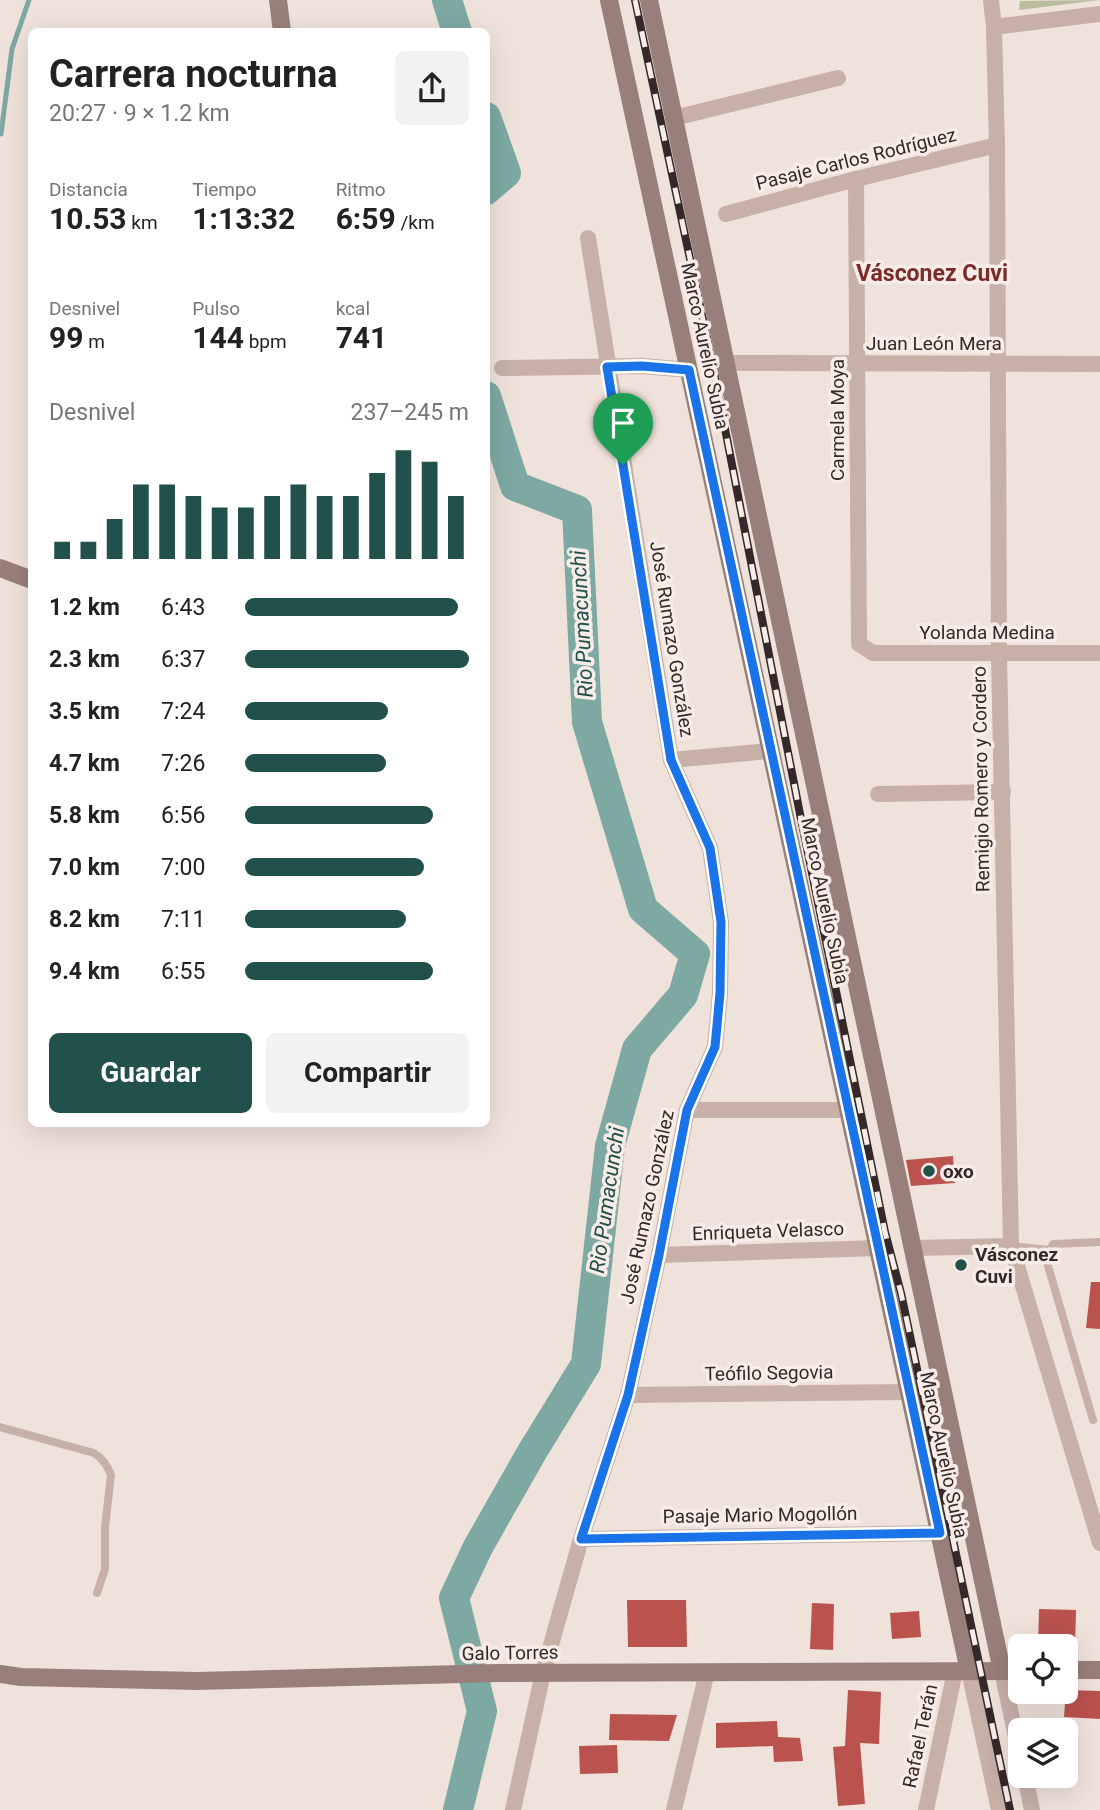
<!DOCTYPE html>
<html lang="es">
<head>
<meta charset="utf-8">
<style>
	:root { --surface:#fff; --page:#f2f2f2; --text:#222; --muted:#767676; --accent:#21514a }
	body { margin:0; font-family:Roboto,sans-serif; background:var(--page); color:var(--text); height:100vh; display:flex; flex-direction:column; font-size:26px; white-space:nowrap }
	* { box-sizing:border-box; margin:0 }
	p { font-size:23px; color:var(--muted) }
	.icon { flex:none; width:38px; height:38px; fill:none; stroke:currentColor; stroke-width:2; stroke-linecap:round; stroke-linejoin:round }
	.map { position:relative; flex:1; overflow:hidden }
	.sheet { position:absolute; left:28px; top:28px; width:462px; height:1099px; display:flex; flex-direction:column; background:var(--surface); border-radius:10px; box-shadow:0 7px 28px #0002 }
	.sheet>* { flex:none }
	.buttons { position:absolute; left:1008px; top:1634px; display:grid; gap:14px }
	.buttons a { display:grid; place-items:center; width:70px; height:70px; border-radius:10px; background:var(--surface); box-shadow:0 7px 28px #0002; font-size:35px }
	.pin { position:absolute; display:grid; place-items:center; width:60px; height:60px; color:#fff; margin:-72px -30px; border-radius:50% 50% 50% 0; rotate:-45deg; box-shadow:0 0 7px #0007 }
	.pin .icon { rotate:45deg }
	.round { display:grid; place-items:center; flex:none; width:74px; height:74px; border-radius:10px; background:var(--page) }
	.summary { display:flex; align-items:center; justify-content:space-between; height:119px; padding:0 21px }
	h1 { font-size:38px; font-weight:700; line-height:52px }
	.stats { display:grid; grid-template-columns:repeat(3,1fr); gap:10px; height:119px; padding:7px 21px }
	.stats div { display:grid; align-content:center }
	.stats b { font-size:30px; font-weight:700 }
	.stats small { font-size:19px; font-weight:400 }
	.stats p { font-size:19px }
	.chart { height:196px; padding:14px 21px }
	.chart p { display:flex; justify-content:space-between }
	.chart svg { width:100%; height:126px; margin-top:7px; stroke:var(--accent); stroke-width:6 }
	.cta { display:flex; gap:14px; margin-top:auto; padding:14px 21px }
	.cta a { flex:1; height:80px; border-radius:10px; background:var(--accent); color:#fff; font-size:28px; font-weight:700; line-height:80px; text-align:center }
	.cta a+a { background:var(--page); color:var(--text) }
	ul { padding:0 21px; list-style:none; font-size:23px }
	li { display:grid; grid-template-columns:112px 84px 1fr; align-items:center; height:52px }
	li i { height:18px; border-radius:9px; background:var(--accent) }
	.map>svg:first-child { display:block }
</style>
</head>
<body>
<div class="map">
<svg width="1100" height="1810" viewBox="0 0 1100 1810">
	<rect width="100%" height="100%" fill="#efe2db"/>
	<!-- green -->
	<polygon fill="#b9bd9d" points="1100,0 1019,10 1020,1"/>
	<g fill="none" stroke-linecap="round" stroke-linejoin="round">
		<!-- stream -->
		<polyline stroke="#7da9a2" stroke-width="5" points="1,134 12,49 29,0"/>
		<!-- river -->
		<g stroke="#7da9a2" stroke-width="30">
			<polyline points="447,0 457,32"/>
			<polyline points="486,117 506,173 486,190"/>
			<polyline points="458,1810 482,1711 454,1598 478,1547 532,1452 586,1364 610,1146 637,1049 683,995 695,954 643,909 587,722 577,510 515,486 486,396"/>
		</g>
	</g>
	<!-- building -->
	<g fill="#ba524e">
		<polygon points="953,1156 955,1183 911,1186 906,1160"/>
		<polygon points="1091,1282 1100,1282 1100,1329 1086,1328"/>
		<polygon points="627,1600 686,1600 687,1647 628,1647"/>
		<polygon points="812,1603 834,1604 833,1650 810,1649"/>
		<polygon points="1039,1609 1076,1610 1075,1647 1038,1647"/>
		<polygon points="919,1611 921,1637 892,1639 890,1613"/>
		<polygon points="848,1690 881,1692 879,1744 860,1743 865,1804 838,1806 833,1747 845,1746"/>
		<polygon points="1066,1690 1100,1691 1100,1719 1064,1717"/>
		<polygon points="610,1714 677,1715 669,1741 609,1740"/>
		<polygon points="777,1721 778,1737 800,1738 803,1761 774,1762 773,1746 716,1748 716,1723"/>
		<polygon points="617,1745 618,1773 580,1774 579,1746"/>
	</g>
	<g fill="none" stroke-linecap="round" stroke-linejoin="round">
		<!-- lane -->
		<g stroke="#c6b0a8" stroke-width="8">
			<polyline points="1011,1246 1049,1250"/>
			<polyline points="1093,1420 1046,1259 1053,1244 1100,1242"/>
			<path d="M0 1427 94 1453C103 1459 107 1465 111 1475L105 1527V1569L97 1593"/>
		</g>
		<!-- street -->
		<g stroke="#c6b0a8" stroke-width="16">
			<polyline points="991,0 994,27 997,145 999,654 1011,1246 1100,1543"/>
			<polyline points="994,27 1100,14"/>
			<polyline points="674,118 838,78"/>
			<polyline points="856,179 859,644 873,653 1100,653"/>
			<polyline points="726,214 856,179 997,145"/>
			<polyline points="726,363 1100,364"/>
			<polyline points="502,368 642,366 689,370"/>
			<polyline points="671,760 770,751"/>
			<polyline points="878,794 1003,792"/>
			<polyline points="687,1110 849,1110"/>
			<polyline points="912,1248 1011,1246"/>
			<polyline points="659,1255 878,1248"/>
			<polyline points="628,1395 909,1392"/>
			<polyline points="581,1539 940,1533"/>
			<polyline points="969,1671 999,1810"/>
			<polyline points="1002,1671 1020,1756"/>
			<polyline points="1025,1776 1032,1810"/>
			<polyline points="513,1810 543,1673 581,1539 628,1395 659,1255 687,1110 715,1047 720,993 721,922 710,848 671,760 588,238"/>
			<polyline points="674,1810 707,1672"/>
			<polyline points="926,1810 955,1671"/>
		</g>
		<!-- secondary -->
		<g stroke="#997f7a" stroke-width="18">
			<polyline points="278,0 282,32"/>
			<polyline points="609,0 969,1671"/>
			<polyline points="649,0 1002,1671"/>
			<polyline points="0,568 32,580"/>
			<polyline points="1066,1670 1100,1670"/>
			<polyline points="0,1674 21,1677 197,1681 499,1673 1020,1671"/>
		</g>
		<defs>
			<polyline id="rail" points="635,0 713,367 800,814 885,1232 901,1293 1010,1810"/>
		</defs>
		<!-- rail casing -->
		<use href="#rail" stroke="#342928" stroke-width="8"/>
		<!-- rail -->
		<use href="#rail" stroke="#f7ece7" stroke-width="5" stroke-dasharray="16" stroke-linecap="butt"/>
	</g>
	<g fill="none" stroke-linecap="round" stroke-linejoin="round">
		<defs>
			<polygon id="route" points="642,366 689,370 940,1533 581,1539 628,1395 659,1255 687,1110 715,1047 720,993 721,922 710,848 671,760 607,367"/>
		</defs>
		<!-- route casing -->
		<use href="#route" stroke="#fff" stroke-width="14"/>
		<!-- route -->
		<use href="#route" stroke="#1a73e8" stroke-width="9"/>
	</g>
	<!-- markers -->
	<g fill="#21514a" stroke="#f7ece7" stroke-width="2.5">
		<circle cx="929" cy="1171" r="7"/>
		<circle cx="961" cy="1265" r="7"/>
	</g>
	<g text-anchor="middle" dominant-baseline="central" stroke-width="7" stroke-linejoin="round" paint-order="stroke">
		<!-- street labels -->
		<g font-size="19" fill="#342928" stroke="#f7ece7">
			<text transform="translate(856 159) rotate(-14)">Pasaje Carlos Rodríguez</text>
			<text x="934" y="343">Juan León Mera</text>
			<text transform="translate(705 346) rotate(78)">Marco Aurelio Subia</text>
			<text transform="translate(837 420) rotate(-90)">Carmela Moya</text>
			<text x="987" y="632">Yolanda Medina</text>
			<text transform="translate(672 639) rotate(81)">José Rumazo González</text>
			<text transform="translate(981 779) rotate(-91)">Remigio Romero y Cordero</text>
			<text transform="translate(825 901) rotate(78)">Marco Aurelio Subia</text>
			<text transform="translate(647 1207) rotate(-78)">José Rumazo González</text>
			<text transform="translate(768 1231) rotate(-2)">Enriqueta Velasco</text>
			<text transform="translate(769 1373) rotate(-1)">Teófilo Segovia</text>
			<text transform="translate(944 1455) rotate(78)">Marco Aurelio Subia</text>
			<text transform="translate(760 1515) rotate(-1)">Pasaje Mario Mogollón</text>
			<text transform="translate(510 1653) rotate(-1)">Galo Torres</text>
			<text transform="translate(920 1736) rotate(-78)">Rafael Terán</text>
		</g>
		<!-- poi labels -->
		<g font-size="19" font-weight="bold" fill="#342928" stroke="#f7ece7" text-anchor="start">
			<text x="943" y="1171">oxo</text>
			<text x="975" y="1254">Vásconez<tspan x="975" dy="22">Cuvi</tspan></text>
		</g>
		<!-- water labels -->
		<g font-size="21" font-style="italic" fill="#21514a" stroke="#f7ece7">
			<text transform="translate(582 624) rotate(-93)">Rio Pumacunchi</text>
			<text transform="translate(607 1200) rotate(-82)">Rio Pumacunchi</text>
		</g>
		<!-- quarter labels -->
		<g font-size="23" font-weight="bold" fill="#7b2b29" stroke="#f7ece7">
			<text x="932" y="273">Vásconez Cuvi</text>
		</g>
	</g>
</svg>
<div class="buttons">
<a><svg class="icon" aria-label="locate" viewBox="0 0 24 24"><circle cx="12" cy="12" r="6"/><path d="M12 2v4M12 18v4M2 12h4M18 12h4"/></svg></a>
<a><svg class="icon" aria-label="layers" viewBox="0 0 24 24"><path d="M12 4l9 5-9 5-9-5zM3 14l9 5 9-5"/></svg></a>
</div>
<div class="pin" style="left:623px;top:465px;background:#1e9e55"><svg class="icon" aria-label="arrive" viewBox="0 0 24 24"><path d="M6 21V4h12l-3 4 3 4H6"/></svg></div>
<section class="sheet">
<div class="summary"><div><h1>Carrera nocturna</h1><p>20:27 · 9 × 1.2 km</p></div><a class="round"><svg class="icon" aria-label="share" viewBox="0 0 24 24"><path d="M12 15V3M7 8l5-5 5 5M5 13v7h14v-7"/></svg></a></div>
<div class="stats">
<div><p>Distancia</p><b>10.53<small> km</small></b></div>
<div><p>Tiempo</p><b>1:13:32</b></div>
<div><p>Ritmo</p><b>6:59<small> /km</small></b></div>
</div>
<div class="stats">
<div><p>Desnivel</p><b>99<small> m</small></b></div>
<div><p>Pulso</p><b>144<small> bpm</small></b></div>
<div><p>kcal</p><b>741</b></div>
</div>
<div class="chart"><p><span>Desnivel</span>237–245 m</p>
<svg viewBox="0 0 160 44" preserveAspectRatio="none"><path d="M5 44V38M15 44V38M25 44V30M35 44V18M45 44V18M55 44V22M65 44V26M75 44V26M85 44V22M95 44V18M105 44V22M115 44V22M125 44V14M135 44V6M145 44V10M155 44V22"/></svg>
</div>
<ul>
<li><b>1.2 km</b>6:43<i style="width:95%"></i></li>
<li><b>2.3 km</b>6:37<i style="width:100%"></i></li>
<li><b>3.5 km</b>7:24<i style="width:64%"></i></li>
<li><b>4.7 km</b>7:26<i style="width:63%"></i></li>
<li><b>5.8 km</b>6:56<i style="width:84%"></i></li>
<li><b>7.0 km</b>7:00<i style="width:80%"></i></li>
<li><b>8.2 km</b>7:11<i style="width:72%"></i></li>
<li><b>9.4 km</b>6:55<i style="width:84%"></i></li>
</ul>
<div class="cta"><a>Guardar</a><a>Compartir</a></div>
</section>
</div>
</body>
</html>
